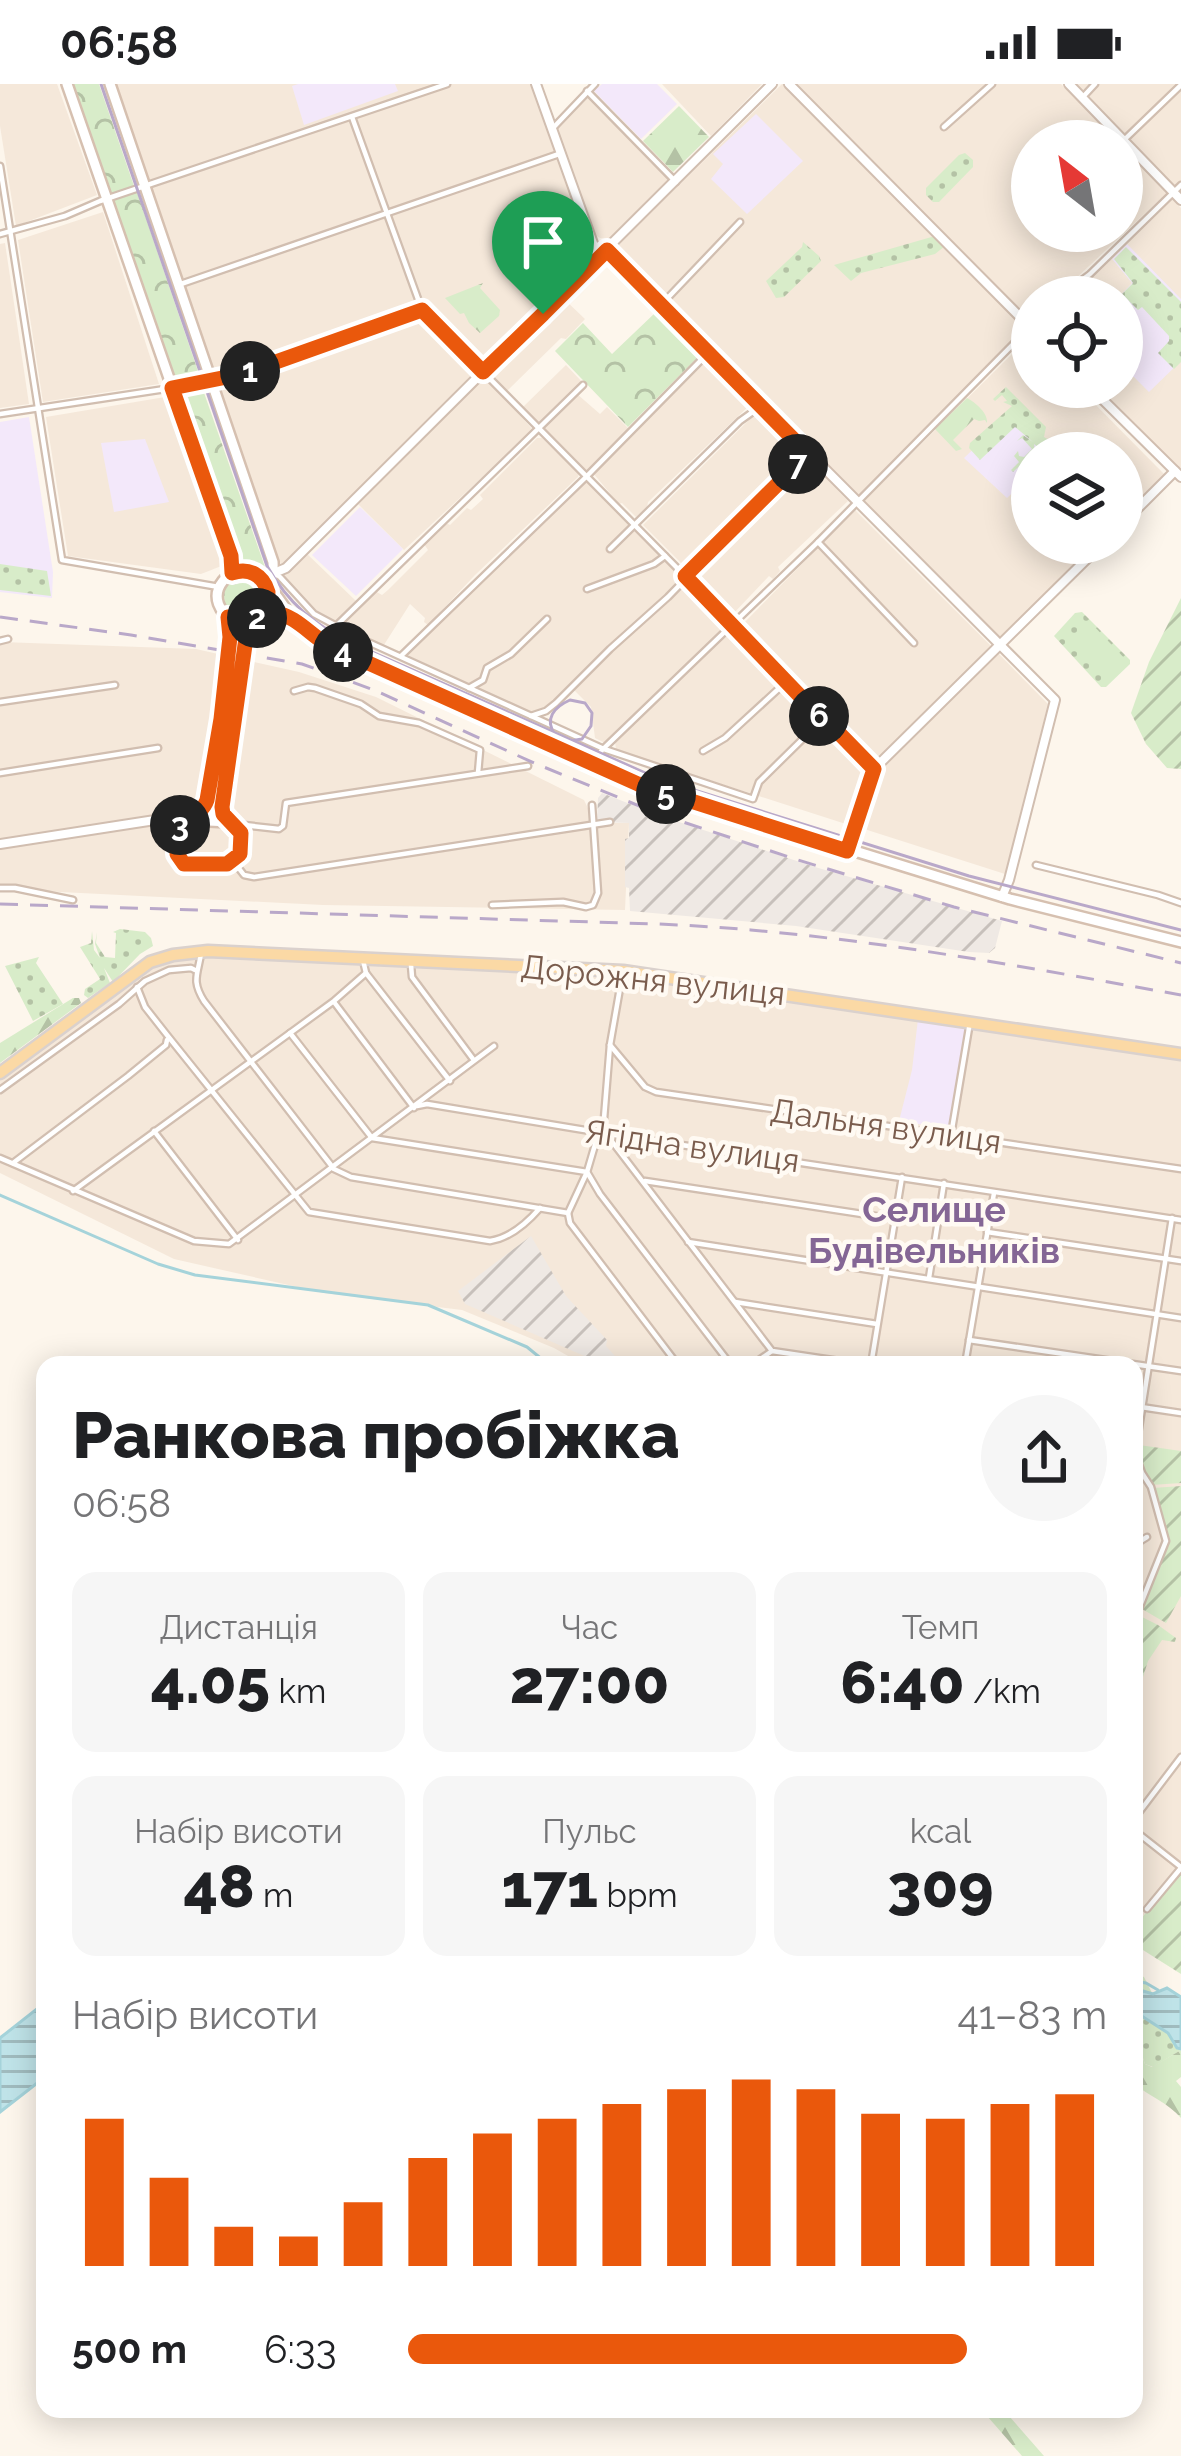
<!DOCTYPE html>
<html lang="uk">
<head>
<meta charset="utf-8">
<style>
	:root { --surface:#fff; --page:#f6f6f6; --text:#202124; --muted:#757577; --accent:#ea580c }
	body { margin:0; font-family:Raleway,sans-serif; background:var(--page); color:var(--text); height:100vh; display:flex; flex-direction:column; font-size:45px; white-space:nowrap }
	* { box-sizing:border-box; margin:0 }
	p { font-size:39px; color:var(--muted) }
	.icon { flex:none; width:66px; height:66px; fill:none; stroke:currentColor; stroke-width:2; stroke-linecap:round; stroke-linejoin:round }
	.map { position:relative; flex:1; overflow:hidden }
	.panel { position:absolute; left:36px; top:1272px; width:1107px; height:1062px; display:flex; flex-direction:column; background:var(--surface); border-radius:24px; box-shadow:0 6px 30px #0003 }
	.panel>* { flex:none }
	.needle { width:78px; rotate:329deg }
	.tools { position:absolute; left:1011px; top:36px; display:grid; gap:24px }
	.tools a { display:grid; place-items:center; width:132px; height:132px; border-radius:50%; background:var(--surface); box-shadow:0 6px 30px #0003; font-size:60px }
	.pin { position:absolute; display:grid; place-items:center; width:102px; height:102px; color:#fff; margin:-123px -51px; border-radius:50% 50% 50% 0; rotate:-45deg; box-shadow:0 0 12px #0007 }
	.pin .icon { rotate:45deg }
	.km { position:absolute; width:60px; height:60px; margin:-30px; border-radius:50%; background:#222; color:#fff; font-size:33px; line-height:60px; text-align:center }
	.round { display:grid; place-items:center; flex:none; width:126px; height:126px; border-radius:63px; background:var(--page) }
	.overview { display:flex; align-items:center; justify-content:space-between; height:204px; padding:0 36px }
	h1 { font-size:66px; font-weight:800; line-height:90px }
	.figures { display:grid; grid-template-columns:repeat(3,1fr); gap:18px; height:204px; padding:12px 36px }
	.figures div { display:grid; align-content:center; border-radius:24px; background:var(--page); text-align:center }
	.figures b { font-size:60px; font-weight:800 }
	.figures small { font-size:33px; font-weight:400 }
	.figures p { font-size:33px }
	.chart { height:336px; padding:24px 36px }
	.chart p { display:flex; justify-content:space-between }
	.chart svg { width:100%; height:216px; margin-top:12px; stroke:var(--accent); stroke-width:6 }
	ul { padding:0 36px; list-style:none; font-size:39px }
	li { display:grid; grid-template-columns:192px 144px 1fr; align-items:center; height:90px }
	li i { height:30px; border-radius:15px; background:var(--accent) }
	.status { display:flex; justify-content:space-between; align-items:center; height:84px; padding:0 60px; background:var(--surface); direction:ltr }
	.status svg { height:33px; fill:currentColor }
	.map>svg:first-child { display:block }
</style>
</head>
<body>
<div class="status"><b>06:58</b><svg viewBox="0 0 49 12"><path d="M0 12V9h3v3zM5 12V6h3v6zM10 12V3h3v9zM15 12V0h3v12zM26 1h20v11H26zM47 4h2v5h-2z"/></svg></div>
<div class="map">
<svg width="1181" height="2372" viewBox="0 0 1181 2372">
	<defs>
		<pattern id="industrial-furrows" width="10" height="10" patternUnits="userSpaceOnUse" patternTransform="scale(3)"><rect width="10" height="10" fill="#efe9e4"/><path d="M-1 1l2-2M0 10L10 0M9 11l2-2" fill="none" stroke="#c7c0bb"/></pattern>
		<pattern id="grass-dots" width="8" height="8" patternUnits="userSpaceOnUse" patternTransform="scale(3)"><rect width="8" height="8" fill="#d8ecc9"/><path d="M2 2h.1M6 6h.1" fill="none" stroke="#b4c2a5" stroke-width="1.8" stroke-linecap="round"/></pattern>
		<pattern id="forest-firs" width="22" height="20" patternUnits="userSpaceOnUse" patternTransform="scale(3)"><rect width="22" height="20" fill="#d8ecc9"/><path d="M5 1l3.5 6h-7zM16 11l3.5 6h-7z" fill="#b4c2a5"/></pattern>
		<pattern id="park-crowns" width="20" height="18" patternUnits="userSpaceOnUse" patternTransform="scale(3)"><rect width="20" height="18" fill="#d8ecc9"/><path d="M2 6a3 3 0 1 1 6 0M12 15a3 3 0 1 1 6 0" fill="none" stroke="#b4c2a5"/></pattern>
		<pattern id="garden-furrows" width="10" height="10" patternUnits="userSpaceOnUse" patternTransform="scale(3)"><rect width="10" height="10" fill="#d8ecc9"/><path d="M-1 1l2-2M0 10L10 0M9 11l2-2" fill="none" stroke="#b4c2a5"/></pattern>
		<pattern id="water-rules" width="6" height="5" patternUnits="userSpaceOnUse" patternTransform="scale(3)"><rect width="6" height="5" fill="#bfe3e8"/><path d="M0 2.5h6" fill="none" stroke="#a0bbbe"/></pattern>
	</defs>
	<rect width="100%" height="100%" fill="#fdf6ec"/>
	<!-- residential -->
	<g fill="#f5e8da">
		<polygon points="0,0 57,0 97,111 16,142 0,42"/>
		<polygon points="114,0 533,0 588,164 585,182 285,480 278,478"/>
		<polygon points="662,0 762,0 711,52"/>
		<polygon points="782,0 786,0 1026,244 853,418 613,166"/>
		<polygon points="796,0 1061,0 1118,57 1032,57 1032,147 1122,147 1122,61 1168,108 1056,213 1032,213 1031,239"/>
		<polygon points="1072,0 1181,0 1181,112"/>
		<polygon points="588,12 672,98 616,153 607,155 600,154 591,148 554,47"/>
		<polygon points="1171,114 1181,124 1181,391 1094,303 1122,303 1122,213 1061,213 1090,191"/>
		<polygon points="103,128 159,300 43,318 18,156"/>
		<polygon points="5,159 29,320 0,324 0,160"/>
		<polygon points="563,214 585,235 566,255 561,254 506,308 491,293 491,285"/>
		<polygon points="1029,253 1032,256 1032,303 1078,303 1165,391 1122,433 1122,369 1032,369 1032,459 1096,459 993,561 858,423"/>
		<polygon points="709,273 753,318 648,418 647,423 636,433 622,419 619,420 593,389"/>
		<polygon points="566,281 583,299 577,310 600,330 607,323 630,346 585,389 540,343 543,338 537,341 522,324"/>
		<polygon points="482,295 490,298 533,346 404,466 356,418"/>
		<polygon points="165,313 224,481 201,490 68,472 46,333"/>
		<polygon points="757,328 801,372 685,483 643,441"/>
		<polygon points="537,354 542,354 579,390 578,393 475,491 428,541 424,538 425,534 410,520 382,564 341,542 375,507 382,511 388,506 428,466 424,460 444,438 450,441 467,424 471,426 483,415 480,411"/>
		<polygon points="806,374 848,417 778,483 780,487 773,495 769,492 733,530 692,489"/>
		<polygon points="585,395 682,493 681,497 620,556 607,564 546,626 533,629 409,572 408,569"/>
		<polygon points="855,426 993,564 874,681 740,543"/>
		<polygon points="305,468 356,517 335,539 313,526 296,510 285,493 284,488"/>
		<polygon points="686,496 730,541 607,660 595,654 591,623 573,605"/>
		<polygon points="732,545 871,684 852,742 616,666 615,657"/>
		<polygon points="2,558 196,565 299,588 376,613 584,716 595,739 629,739 625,826 323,821 0,805 0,559"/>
		<polygon points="996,567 1048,620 1005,790 858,743 878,685"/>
		<polygon points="203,871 613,888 1181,973 1181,1787 1134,1843 1134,1281 584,1281 554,1264 462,1226 324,1209 174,1175 0,1089 0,993 150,881 170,874"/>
	</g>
	<!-- industrial -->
	<g fill="url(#industrial-furrows)">
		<polygon points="602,709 658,731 815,783 1002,837 995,864 989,869 969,868 796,842 630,827 629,804 625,803 625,755 629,754 629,739 597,738 598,714"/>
		<polygon points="531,1152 566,1212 607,1256 606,1262 623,1281 595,1281 589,1274 465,1220 458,1207"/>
	</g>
	<!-- education -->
	<g fill="#f3e8fa">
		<polygon points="298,0 395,0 398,7 304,41 292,2"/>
		<polygon points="602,0 657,0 677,20 641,55 594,7"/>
		<polygon points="756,30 803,77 747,130 711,95 723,80 713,70"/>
		<polygon points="1127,160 1181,215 1181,277 1149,308 1134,293 1122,293 1122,213 1119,213 1132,199 1112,175"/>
		<polygon points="1013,327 1053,369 1032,369 1032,390 1007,414 964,374"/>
		<polygon points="29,333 53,488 52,514 0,508 0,338"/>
		<polygon points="145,355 169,418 114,428 101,359"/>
		<polygon points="360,423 403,465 356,512 312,471"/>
		<polygon points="918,935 966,942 949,1045 899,1037 912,986"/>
	</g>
	<!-- grass -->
	<g fill="url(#grass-dots)">
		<polygon points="965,69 973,76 973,83 939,118 933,118 926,111 926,104 959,71"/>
		<polygon points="935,152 945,162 935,170 861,189 851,197 834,181"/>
		<polygon points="803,158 819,172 821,177 784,213 776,214 766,197 802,163"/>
		<polygon points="1126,163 1181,218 1181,278 1174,285 1158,269 1169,257 1169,252 1142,223 1138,226 1122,210 1133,199 1114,175"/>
		<polygon points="1006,303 1046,343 1044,353 1053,358 1059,353 1069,369 1036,369 1040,365 1034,360 1035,367 1013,388 1011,386 1019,378 1014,372 1018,367 1019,372 1024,373 1032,365 1022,354 1017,357 1023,351 1033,358 1015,343 980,376 969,364 970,359 1012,322 1003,318 1007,317 1002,311 995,317 993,315"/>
		<polygon points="0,480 47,487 51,512 0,506"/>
		<circle cx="243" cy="512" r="19"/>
		<polygon points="1082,528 1130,576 1130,580 1106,603 1101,603 1054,552 1075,529"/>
		<polygon points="234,547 244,548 219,727 209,725"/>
		<polygon points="120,845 145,848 151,854 153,862 140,870 113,898 104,884 110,899 88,914 84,911 85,905 100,895 80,863 91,859 92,847 94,866 100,874 95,860 97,848 96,859 105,873 115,874 116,849 113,848"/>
		<polygon points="39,873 36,879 63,920 33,937 5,882"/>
		<polygon points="1134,1888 1144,1893 1153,1911 1143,1908 1135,1918 1137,1929 1168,1949 1176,1964 1181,1966 1153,1983 1145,1980 1141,1968 1134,1961 1134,1947 1138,1941 1134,1936"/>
	</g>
	<!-- forest -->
	<g fill="url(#forest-firs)">
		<polygon points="679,22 709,53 673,88 643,57"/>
		<polygon points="483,199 480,204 500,226 499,232 480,249 469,239 464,229 460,230 445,214"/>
		<path d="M967 314C976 319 988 329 987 339L985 336 979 337 974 335 953 356 962 365 956 367 935 345Z"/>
		<polygon points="73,914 79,914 81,919 0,979 0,959"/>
		<path d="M1134 1961 1141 1968 1145 1980 1152 1983 1181 1966V1993L1176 1997 1181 2003V2034C1168 2019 1151 2013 1134 2000Z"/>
		<polygon points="981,2325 1003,2325 1044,2372 1022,2372"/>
	</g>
	<!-- park -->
	<g fill="url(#park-crowns)">
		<polygon points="70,0 99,0 134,102 110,110"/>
		<polygon points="137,108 201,296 174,300 112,117"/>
		<polygon points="656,228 699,272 628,343 555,267 583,239 612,270"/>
		<polygon points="202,303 265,483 262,485 236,482 178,310 183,306"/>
	</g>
	<!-- garden -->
	<g fill="url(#garden-furrows)">
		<polygon points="1181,514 1181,685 1167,684 1146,660 1131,629 1149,578"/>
		<polygon points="1139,1361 1181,1367 1181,1399 1151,1401 1137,1370"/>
		<polygon points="1181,1402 1181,1512 1166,1539 1142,1525 1168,1457 1153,1404"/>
		<polygon points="1138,1531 1158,1541 1176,1554 1175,1558 1162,1556 1148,1577 1134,1622 1134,1540"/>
		<polygon points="1181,1787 1181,1890 1135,1861 1134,1843"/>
	</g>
	<!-- pitch -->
	<polygon fill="#d8ecc9" points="1092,540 1128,578 1107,597 1071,559"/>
	<!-- water -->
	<g fill="url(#water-rules)" stroke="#a5d3da" stroke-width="3">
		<polygon points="1167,1904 1181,1913 1181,1965 1177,1964 1168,1949 1137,1929 1134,1918 1143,1907 1153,1910"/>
		<polygon points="38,1924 45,1933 45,1993 0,2028 0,1954"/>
	</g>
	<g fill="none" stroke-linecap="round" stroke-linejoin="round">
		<!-- stream -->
		<g stroke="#a5d3da" stroke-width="3">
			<polyline points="0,1111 158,1180 195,1191 428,1221 527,1263 549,1281"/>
			<polyline points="1134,1897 1146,1899 1158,1906"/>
		</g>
		<defs>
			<g id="minor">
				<polyline points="587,7 676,98"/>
				<polyline points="1082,14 1095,0"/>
				<polyline points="352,33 422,226 685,492 822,636 832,642 874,685"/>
				<polyline points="944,43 992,0"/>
				<polyline points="553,44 595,0"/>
				<polyline points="1124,56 1181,1"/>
				<polyline points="0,82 62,476 219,503"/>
				<polyline points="0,150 65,132 100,117 447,0"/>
				<polyline points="178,201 559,70"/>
				<polyline points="1059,213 1090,190 1181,101"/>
				<polyline points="661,221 740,138"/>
				<polyline points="0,330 218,297 422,226"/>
				<polyline points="818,458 914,559"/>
				<polyline points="610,465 740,337 761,322"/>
				<polyline points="274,489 280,493 314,530 357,553 604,665 753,715 759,698 822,636"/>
				<polyline points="587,505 654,480 665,472"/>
				<polyline points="335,543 583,301"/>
				<polyline points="0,557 8,555"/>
				<polyline points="401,572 586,393 708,269"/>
				<polyline points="469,604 483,596 487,584 511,570 547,535"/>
				<polyline points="294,607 308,603 315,604 361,620 379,632 419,639 480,666 478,689"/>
				<polyline points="0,618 115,601"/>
				<polyline points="531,632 546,627 556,619 610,565 668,513 807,370"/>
				<polyline points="703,667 725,654 786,598"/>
				<polyline points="593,680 602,666 818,458 1030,243"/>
				<polyline points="0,689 158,664"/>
				<polyline points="235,740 279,745 283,742 286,719 528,682"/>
				<polyline points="234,778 244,791 254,793 610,738"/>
				<polyline points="1036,781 1158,811 1181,819"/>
				<polyline points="0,804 15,804 73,816"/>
				<polyline points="492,821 563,818 586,823 593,821 598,809 592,721"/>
				<path d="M201 869C198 891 191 896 204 917L334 1085 351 1093 568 1129 570 1139 678 1281"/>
				<polyline points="363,876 366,889 450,997"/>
				<polyline points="411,881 412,893 473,975"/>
				<path d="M137 903 145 923 167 951 309 1128 490 1157C509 1154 527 1139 540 1124"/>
				<polyline points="334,918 414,1024"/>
				<polyline points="290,949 372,1054 587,1088 600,1110 731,1281"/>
				<polyline points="610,961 645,1003 656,1008 1181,1085"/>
				<polyline points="0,1006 119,920 145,897 169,886 191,884 195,886"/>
				<polyline points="417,1022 427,1020 615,1051 1181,1136"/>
				<polyline points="154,1047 238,1156"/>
				<polyline points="607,1051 772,1267 866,1281"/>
				<polyline points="951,1051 970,938"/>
				<polyline points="0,1074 194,1157 229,1160 494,962"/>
				<polyline points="13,1079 128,992 166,961 167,956"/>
				<polyline points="645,1097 895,1135"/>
				<polyline points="73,1107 334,917 366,889"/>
				<polyline points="568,1129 587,1088 597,1054 603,1047 610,961 623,887"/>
				<polyline points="987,1148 1181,1177"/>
				<polyline points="688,1158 1181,1234"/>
				<polyline points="929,1194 944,1099"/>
				<polyline points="735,1218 877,1240"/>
				<polyline points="969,1256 1181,1287"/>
				<polyline points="752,1281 772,1267"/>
				<polyline points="871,1281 902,1093"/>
				<polyline points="965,1281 994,1109"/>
				<polyline points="1134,1322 1181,1329"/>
				<polyline points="1134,1461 1147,1453"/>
				<polyline points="1134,1537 1166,1457 1151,1403 1142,1389 1135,1369 1172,1134"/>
				<polyline points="1134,1735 1181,1673"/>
				<polyline points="1134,1746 1181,1783"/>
				<polyline points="1147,1825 1181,1784"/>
			</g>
			<g id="tertiary">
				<polyline points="536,0 594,162 593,180"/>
				<polyline points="789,0 1032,245"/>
				<polyline points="1069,0 1181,116"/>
				<polyline points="594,162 607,166 1055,616 1009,796 1002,813"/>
				<polyline points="1090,303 1181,393"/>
				<polyline points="1122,440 1175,387"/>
				<polyline points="255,489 274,489 286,484 772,0"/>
				<polyline points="0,760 155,736 184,735"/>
				<polyline points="847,765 874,685 1103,459"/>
			</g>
			<g id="secondary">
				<polyline points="67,0 231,473 231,489"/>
				<path d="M110 0 273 478C274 489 271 496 269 506 261 566 198 528 223 497 250 462 278 515 292 534"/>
				<path d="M259 532C287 524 303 546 325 559L638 700 1010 815 1181 858"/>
				<path d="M228 533 230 553 221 635 207 716C202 731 186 732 177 744V770L184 780H227C241 775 243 762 240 749L223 730 222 723 247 547 253 537"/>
				<polyline points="191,736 228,738"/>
			</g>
			<polyline id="primary" points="0,989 150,878 173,871 208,867 623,887 1181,970"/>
		</defs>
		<!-- minor casing -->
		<use href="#minor" stroke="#d1beb0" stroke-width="9"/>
		<!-- tertiary casing -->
		<use href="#tertiary" stroke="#d1beb0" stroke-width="12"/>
		<!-- secondary casing -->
		<use href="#secondary" stroke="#d6c0b0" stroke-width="14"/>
		<!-- primary casing -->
		<use href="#primary" stroke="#dad1cd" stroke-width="15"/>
		<!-- minor -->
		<use href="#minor" stroke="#fff" stroke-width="4.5"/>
		<!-- tertiary -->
		<use href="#tertiary" stroke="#fff" stroke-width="8"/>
		<!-- secondary -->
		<use href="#secondary" stroke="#fff" stroke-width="9"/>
		<!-- primary -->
		<use href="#primary" stroke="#fbd9a5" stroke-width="10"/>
		<!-- tram -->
		<g stroke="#b9a8c9" stroke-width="3">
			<path d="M101 0 267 482C288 519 314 541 352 559L659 695 969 792 1181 846"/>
			<path d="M555 651C544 635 554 623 570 616L585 619 592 629 591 642 582 655 570 657"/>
		</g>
		<!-- rail -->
		<g stroke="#b9a8c9" stroke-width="3" stroke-dasharray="18 12" stroke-linecap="butt">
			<polyline points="0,533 131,551 302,580 374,606 534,679 659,730 798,776 954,823 1181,879"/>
			<path d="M0 820 658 840C834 847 1008 880 1181 911"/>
		</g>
	</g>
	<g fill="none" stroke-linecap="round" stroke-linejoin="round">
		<defs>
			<path id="route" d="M543 230 483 288 422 226 242 290 172 304 231 472 232 489C249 483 263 491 268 508 268 528 254 531 247 547L222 723 223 730 241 749 240 770 227 780H184L177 770V744C186 733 202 731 207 716L221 635 230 553 228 533C251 543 254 528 275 529 294 531 310 550 326 560L638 700 847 767 874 685 832 642 823 636 685 492 808 370 607 166 543 230"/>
		</defs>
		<!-- route casing -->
		<use href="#route" stroke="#fff" stroke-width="24"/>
		<!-- route -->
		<use href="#route" stroke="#ea580c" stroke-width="15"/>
	</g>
	<g text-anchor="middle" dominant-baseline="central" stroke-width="9" stroke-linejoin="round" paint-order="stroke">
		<!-- street labels -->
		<g font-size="33" fill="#7a5c4d" stroke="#fffaf3">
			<text transform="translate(653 896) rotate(6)">Дорожня вулиця</text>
			<text transform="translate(886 1042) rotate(8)">Дальня вулиця</text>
			<text transform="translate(692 1062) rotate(8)">Ягідна вулиця</text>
		</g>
		<!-- neighbourhood labels -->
		<g font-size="36" font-weight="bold" fill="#846695" stroke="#fffaf3">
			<text x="934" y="1125">Селище<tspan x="934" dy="41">Будівельників</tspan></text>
		</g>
	</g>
</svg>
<div class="tools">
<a><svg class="needle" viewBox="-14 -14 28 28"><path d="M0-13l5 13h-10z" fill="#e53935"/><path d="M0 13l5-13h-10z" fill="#757577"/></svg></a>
<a><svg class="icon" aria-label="locate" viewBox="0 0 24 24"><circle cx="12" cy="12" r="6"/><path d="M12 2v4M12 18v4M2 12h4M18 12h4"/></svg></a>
<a><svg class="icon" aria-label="layers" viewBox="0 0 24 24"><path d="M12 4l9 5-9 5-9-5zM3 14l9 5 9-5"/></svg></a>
</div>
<div class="pin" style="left:543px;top:230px;background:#1e9e55"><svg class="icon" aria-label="arrive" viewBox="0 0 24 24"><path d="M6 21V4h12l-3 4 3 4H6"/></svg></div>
<b class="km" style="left:250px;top:287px">1</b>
<b class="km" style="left:257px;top:534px">2</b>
<b class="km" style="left:180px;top:741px">3</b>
<b class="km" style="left:343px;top:568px">4</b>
<b class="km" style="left:666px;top:710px">5</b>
<b class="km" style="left:819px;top:632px">6</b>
<b class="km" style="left:798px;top:380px">7</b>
<section class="panel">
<div class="overview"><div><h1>Ранкова пробіжка</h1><p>06:58</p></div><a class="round"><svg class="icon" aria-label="share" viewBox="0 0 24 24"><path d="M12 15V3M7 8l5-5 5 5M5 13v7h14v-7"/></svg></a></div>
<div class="figures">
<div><p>Дистанція</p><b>4.05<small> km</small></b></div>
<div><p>Час</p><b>27:00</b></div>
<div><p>Темп</p><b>6:40<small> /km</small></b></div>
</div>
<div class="figures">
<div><p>Набір висоти</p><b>48<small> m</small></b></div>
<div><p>Пульс</p><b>171<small> bpm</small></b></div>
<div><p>kcal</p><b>309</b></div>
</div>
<div class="chart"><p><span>Набір висоти</span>41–83 m</p>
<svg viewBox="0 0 160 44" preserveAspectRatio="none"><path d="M5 44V14M15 44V26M25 44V36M35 44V38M45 44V31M55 44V22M65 44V17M75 44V14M85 44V11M95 44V8M105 44V6M115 44V8M125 44V13M135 44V14M145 44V11M155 44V9"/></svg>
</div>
<ul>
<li><b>500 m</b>6:33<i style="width:80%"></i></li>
</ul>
</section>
</div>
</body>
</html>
